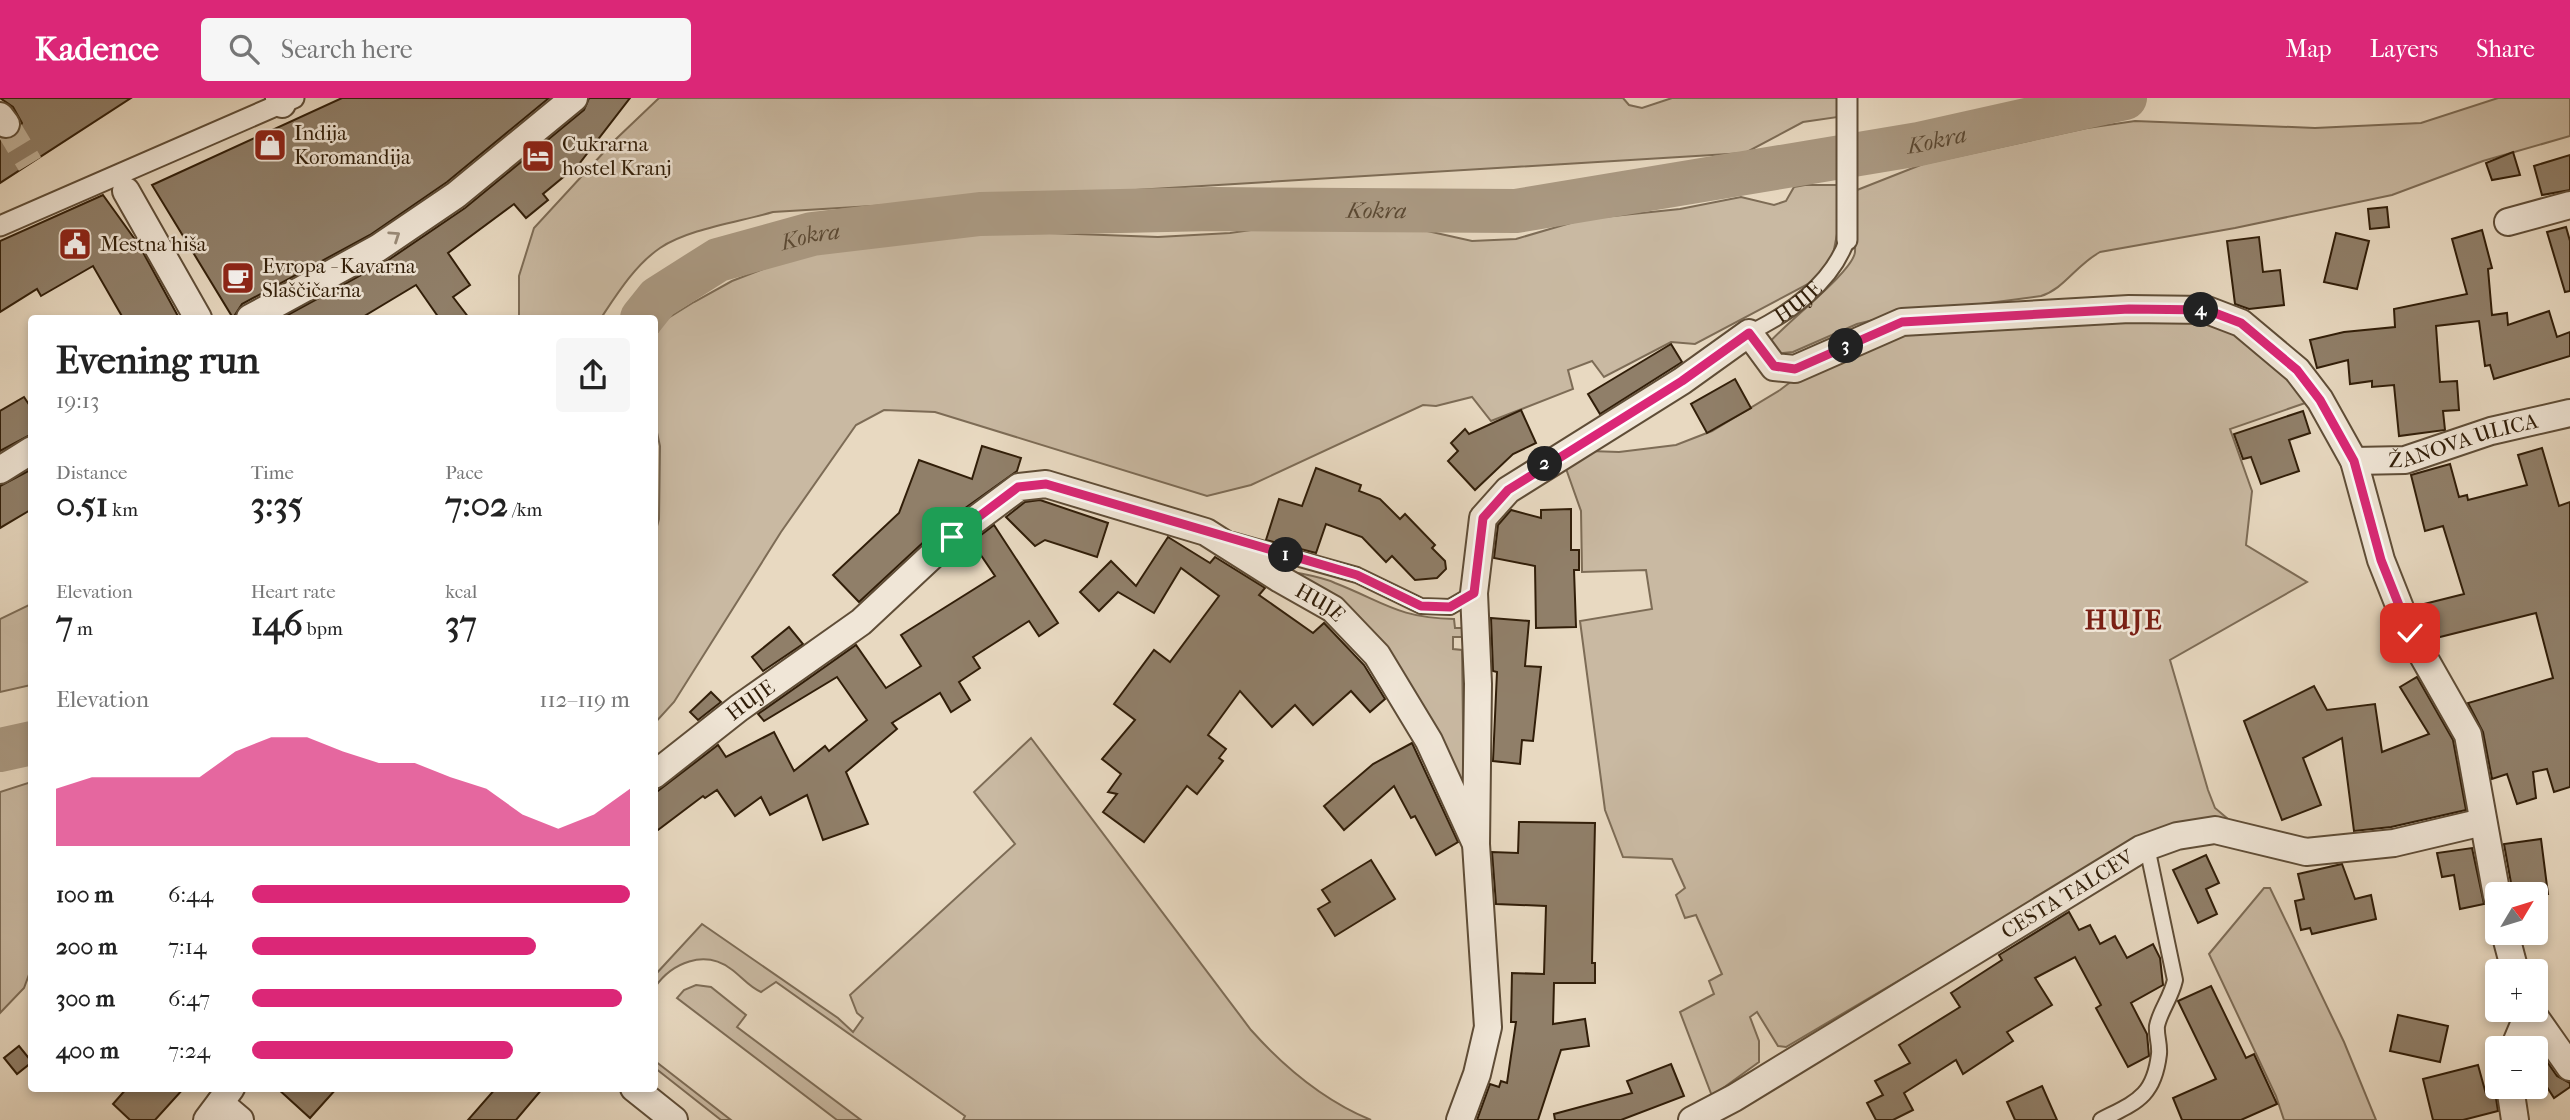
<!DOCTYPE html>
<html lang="en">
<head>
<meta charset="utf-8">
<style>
	:root { --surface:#fff; --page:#f6f6f6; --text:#222; --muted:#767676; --accent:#db2777 }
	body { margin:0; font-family:"IM FELL French Canon",serif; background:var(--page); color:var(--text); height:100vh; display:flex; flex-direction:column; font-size:26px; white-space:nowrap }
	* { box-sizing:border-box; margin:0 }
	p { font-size:23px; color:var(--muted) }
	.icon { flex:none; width:38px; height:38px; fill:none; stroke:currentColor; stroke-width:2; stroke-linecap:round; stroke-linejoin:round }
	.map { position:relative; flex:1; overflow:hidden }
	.sheet { position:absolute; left:28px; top:217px; width:630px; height:777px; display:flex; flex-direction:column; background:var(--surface); border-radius:7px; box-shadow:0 4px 10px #0003 }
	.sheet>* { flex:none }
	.needle { width:46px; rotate:52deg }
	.fabs { position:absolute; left:2485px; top:784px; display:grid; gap:14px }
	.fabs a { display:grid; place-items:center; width:63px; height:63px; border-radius:7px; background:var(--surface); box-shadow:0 4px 10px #0003; font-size:35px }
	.pin { position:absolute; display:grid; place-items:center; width:60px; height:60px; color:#fff; margin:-30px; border-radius:14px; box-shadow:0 4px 10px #0006 }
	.km { position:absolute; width:35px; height:35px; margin:-18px; border-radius:50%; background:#222; color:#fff; font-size:19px; line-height:35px; text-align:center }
	.round { display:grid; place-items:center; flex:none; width:74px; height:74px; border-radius:7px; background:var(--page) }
	.head { display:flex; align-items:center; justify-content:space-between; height:119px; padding:0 28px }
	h1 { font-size:38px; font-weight:700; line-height:52px }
	.figures { display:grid; grid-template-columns:repeat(3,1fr); gap:10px; height:119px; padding:7px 28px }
	.figures div { display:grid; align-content:center }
	.figures b { font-size:35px; font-weight:700 }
	.figures small { font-size:19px; font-weight:400 }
	.figures p { font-size:19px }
	.chart { height:196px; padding:14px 28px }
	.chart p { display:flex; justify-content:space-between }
	.chart svg { width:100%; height:126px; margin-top:7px; fill:var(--accent); opacity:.7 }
	ul { padding:0 28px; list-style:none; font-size:23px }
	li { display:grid; grid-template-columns:112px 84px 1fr; align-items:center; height:52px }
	li i { height:18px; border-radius:9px; background:var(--accent) }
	header { display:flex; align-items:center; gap:42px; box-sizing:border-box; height:98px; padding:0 35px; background:var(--accent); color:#fff }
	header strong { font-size:33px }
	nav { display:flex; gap:38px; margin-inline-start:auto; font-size:24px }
	.search { width:490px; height:63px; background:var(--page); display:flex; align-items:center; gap:18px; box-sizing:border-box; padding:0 24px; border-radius:7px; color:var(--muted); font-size:26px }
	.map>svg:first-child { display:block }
</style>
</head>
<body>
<header>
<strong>Kadence</strong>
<div class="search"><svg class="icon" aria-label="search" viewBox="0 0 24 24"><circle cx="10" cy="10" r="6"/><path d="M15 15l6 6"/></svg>Search here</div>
<nav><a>Map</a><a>Layers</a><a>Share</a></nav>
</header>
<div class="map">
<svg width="2570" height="1022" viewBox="0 0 2570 1022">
	<rect width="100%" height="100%" fill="#e8d9c1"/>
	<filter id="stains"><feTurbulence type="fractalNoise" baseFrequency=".00286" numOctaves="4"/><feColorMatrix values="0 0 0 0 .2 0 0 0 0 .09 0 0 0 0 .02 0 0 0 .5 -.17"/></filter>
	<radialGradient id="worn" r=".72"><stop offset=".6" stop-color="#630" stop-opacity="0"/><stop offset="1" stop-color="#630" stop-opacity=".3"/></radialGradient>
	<!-- green -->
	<g fill="#c9b9a2" stroke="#7d6c56" stroke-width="2">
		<path d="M659 0H1623L1629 7 1642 10 1672 0H1838V19L1803 24 1745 55 773 114C739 124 688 131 660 150 635 167 617 196 601 220H519V178L534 130 616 41Z"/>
		<path d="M2498 0H2570V38L2483 63 2392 97 2235 130 2100 154C2075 168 2064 191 2041 198L1890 218 1857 226 1793 254 1773 256 1767 247C1785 225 1853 174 1855 154 1856 134 1852 113 1852 94L1923 66 2087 30 2135 23 2315 30 2421 25Z"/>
		<polygon points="1805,87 1838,87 1837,136 1832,162 1810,185 1695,246 1671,244 1604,279 1592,263 1568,272 1573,291 1491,323 1472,299 1436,308 1423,307 1251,387 1207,398 935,314 884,312 856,327 781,434 674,604 654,626 654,439 659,421 660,348 654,321 655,238 665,222 694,204 732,183 797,158 866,141 966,132 1158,139 1230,135 1313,123 1396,126 1472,143 1516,141 1584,121 1680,111 1741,99 1774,107 1786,103 1794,89"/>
		<polygon points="2207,218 2256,247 2311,303 2230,331 2252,393 2246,447 2307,484 2170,562 2208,692 2215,710 2228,721 2225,726 2007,819 1786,949 1778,948 1757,914 1750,919 1759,943 1759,964 1712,998 1680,914 1714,896 1709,883 1722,876 1696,817 1685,820 1676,797 1685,790 1672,761 1623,759 1605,712 1580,523 1652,511 1646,472 1582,474 1581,413 1564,365 1590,353 1619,354 1676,347 1712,333 1780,292 1813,267 1881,238"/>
		<path d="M1293 474C1307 477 1322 479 1335 485 1384 504 1398 520 1454 521L1455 530H1462L1463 539H1453V551L1462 552 1464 701 1421 612Z"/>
		<polygon points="31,506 31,587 0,594 0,521"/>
		<path d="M1031 640 1251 932C1284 969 1325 1003 1371 1022H963L965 1018 776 884 761 894C749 889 741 878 731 871 704 851 672 865 655 889V877L702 826 838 920 853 934 863 920 857 915 850 897 1015 746 974 694Z"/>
		<polygon points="31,684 31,871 24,890 0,915 0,694"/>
		<polygon points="2264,790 2270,790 2344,944 2376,1022 2284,1022 2276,998 2209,856"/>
		<polygon points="696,887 711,889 746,917 737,929 861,1022 837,1022 677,900 684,892"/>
		<polygon points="654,963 655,963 731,1022 721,1022 655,970"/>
	</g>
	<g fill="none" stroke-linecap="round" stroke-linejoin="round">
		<!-- river -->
		<g stroke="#aa9982" stroke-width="44">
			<path id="s1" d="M642 220 658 200 718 162 812 136 980 116 1213 111 1516 113 1919 46 2125 0"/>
			<polyline points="0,652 32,645"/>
		</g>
	</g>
	<!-- building -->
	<g fill="#907f69" stroke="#311e09" stroke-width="2">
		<polygon points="0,0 131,0 0,85 0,40 15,39 22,25 13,9"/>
		<polygon points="342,0 549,0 447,84 370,137 242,206 233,220 152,87"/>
		<polygon points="589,0 630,0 579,66 543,96 548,102 526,120 514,106 448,155 470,187 453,199 469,220 439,220 416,187 361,220 282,220 387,163 465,110 584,12"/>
		<polygon points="2513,54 2520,77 2492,82 2486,65"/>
		<polygon points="2570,57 2570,92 2542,97 2534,68"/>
		<polygon points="103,97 139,147 179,220 123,220 93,168 41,198 37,191 0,214 0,143"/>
		<polygon points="2387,109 2389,129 2370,131 2368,111"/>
		<polygon points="2566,129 2570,143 2570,193 2565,194 2547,134"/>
		<polygon points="2482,132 2492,170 2488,171 2492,217 2507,215 2508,227 2549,213 2557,239 2570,234 2570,258 2494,281 2490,267 2485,268 2479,223 2436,228 2440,284 2457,283 2459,312 2443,313 2445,332 2399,338 2394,287 2372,289 2372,283 2350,286 2348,262 2317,270 2310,242 2344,234 2395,229 2394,211 2467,196 2452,141"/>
		<polygon points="2336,135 2369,143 2357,191 2324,184"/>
		<polygon points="2259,139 2263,174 2280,172 2284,207 2249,211 2235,206 2227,143"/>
		<polygon points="1671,246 1682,264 1600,316 1588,296"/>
		<polygon points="1735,281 1751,310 1707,335 1691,306"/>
		<polygon points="24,299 32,311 32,336 0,353 0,313"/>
		<polygon points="1521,312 1536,345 1513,356 1475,392 1448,363 1458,353 1451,345 1465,331 1469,336"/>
		<polygon points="2303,313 2310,335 2289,342 2299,373 2261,386 2251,359 2243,361 2234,336"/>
		<polygon points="982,348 1021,360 1017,373 943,426 859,504 833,477 899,415 919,362 972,381"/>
		<polygon points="2542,350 2559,408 2570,404 2570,689 2554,694 2547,671 2533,674 2536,700 2517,706 2507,676 2492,681 2483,634 2468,605 2553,580 2536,515 2432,541 2424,506 2464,496 2443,428 2425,433 2411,377 2450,366 2459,399 2467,397 2468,402 2527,387 2518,357"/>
		<polygon points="1316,370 1361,387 1359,393 1380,401 1400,421 1405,416 1435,447 1432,450 1445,463 1446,471 1437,480 1415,482 1392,458 1386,464 1362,439 1326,426 1316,455 1266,442 1279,401 1302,408"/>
		<polygon points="32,371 32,411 0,430 0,388"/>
		<polygon points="1040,402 1108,425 1097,459 1045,442 1035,448 1006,419 1025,404"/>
		<polygon points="1571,411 1571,452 1579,452 1579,472 1574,472 1576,529 1536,530 1535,468 1494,460 1498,427 1511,412 1541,420 1541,412"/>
		<polygon points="994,427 1058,525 1039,538 1029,523 973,559 980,570 959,584 970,602 951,614 940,595 892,625 897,631 846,674 868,726 823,742 807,697 770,717 761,699 735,718 717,692 705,700 703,698 654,735 654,696 718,647 726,659 774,634 794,673 825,648 829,653 867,622 837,579 764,623 758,616 856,547 886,590 921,568 901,537 995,478 972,444"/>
		<polygon points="1168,439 1210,465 1215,459 1265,490 1259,497 1313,535 1324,525 1364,567 1385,601 1370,614 1351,593 1313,627 1295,607 1272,629 1240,593 1208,637 1226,651 1219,660 1223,663 1197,696 1187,688 1144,744 1103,714 1117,696 1108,694 1121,676 1102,661 1135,622 1114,606 1154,552 1170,564 1219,498 1181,470 1154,515 1118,494 1099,513 1080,494 1111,463 1136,488"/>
		<polygon points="1491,520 1529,523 1525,568 1541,569 1533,643 1522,642 1520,666 1493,663 1497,574 1493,573"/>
		<polygon points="789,529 803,546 763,573 752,559"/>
		<polygon points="2417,579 2453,642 2466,712 2391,729 2354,733 2342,640 2303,660 2321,707 2282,722 2244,623 2314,588 2327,612 2375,606 2382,654 2429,636 2400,589"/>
		<polygon points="711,594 721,604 698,622 690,614"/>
		<polygon points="1412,645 1458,744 1436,757 1415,718 1411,720 1394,688 1344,732 1324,708 1373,666"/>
		<polygon points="1519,724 1595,725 1592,865 1595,865 1595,885 1554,885 1553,926 1585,921 1589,948 1561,952 1538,1022 1477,1022 1490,986 1499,989 1501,983 1507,985 1516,924 1511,924 1512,875 1544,876 1546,808 1496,806 1492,754 1518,755"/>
		<polygon points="2541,741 2548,796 2513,796 2504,746"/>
		<polygon points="2472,750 2484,806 2460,811 2454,777 2442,779 2437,755"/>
		<polygon points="2206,757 2219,785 2206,791 2217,816 2198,825 2173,772"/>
		<polygon points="1371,762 1395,801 1335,838 1318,811 1330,804 1322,792"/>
		<polygon points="2342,766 2355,801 2371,797 2376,821 2312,836 2310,830 2301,832 2295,803 2304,801 2298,776"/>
		<polygon points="2069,814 2079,832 2090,827 2100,846 2115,838 2127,860 2153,846 2160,860 2163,887 2131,905 2147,936 2149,958 2128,969 2096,910 2101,907 2075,859 2035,880 2052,907 2007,934 2013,943 1963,976 1956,962 1904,995 1913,1012 1893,1022 1876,1022 1867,1005 1883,997 1875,983 1910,965 1899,947 1960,909 1951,895 2002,862 1999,857"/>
		<polygon points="2211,888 2246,960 2254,956 2277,1006 2241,1022 2182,1022 2173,1000 2216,981 2178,903"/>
		<polygon points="2398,917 2448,928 2440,964 2390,953"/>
		<polygon points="19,948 32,964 17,976 4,960"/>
		<polygon points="2536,948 2557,978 2570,985 2570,989 2554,1000 2536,972"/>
		<polygon points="1671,966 1684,998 1621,1022 1555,1022 1554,1016 1632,995 1627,983"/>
		<polygon points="2478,967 2486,996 2495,994 2498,1013 2463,1022 2433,1022 2423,981"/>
		<polygon points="2042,988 2057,1022 2015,1022 2007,1004"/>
		<polygon points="127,990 184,990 155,1022 130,1022 113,1006"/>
		<polygon points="277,990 337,990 310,1020"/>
		<polygon points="496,990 543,990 516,1022 468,1022"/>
	</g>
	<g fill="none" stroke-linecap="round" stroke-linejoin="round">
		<!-- minor-tunnel -->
		<polyline stroke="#c3b49c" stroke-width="26" stroke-dasharray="26 13" stroke-linecap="butt" points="6,26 30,66"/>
		<defs>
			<g id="service">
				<path id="s2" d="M1749 235C1789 216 1832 185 1847 142"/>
				<polyline points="1232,442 1357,477 1421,508 1450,509 1474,495"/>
				<path d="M2101 1022C2136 1004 2154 999 2159 956 2160 946 2156 937 2157 928 2160 913 2171 900 2175 882L2147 749"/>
			</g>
			<g id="pedestrian">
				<polyline points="0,128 294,0"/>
				<polyline points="1847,142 1847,0"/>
			</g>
			<g id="minor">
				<polyline points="279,0 282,6"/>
				<polyline points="0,18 6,26"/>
				<polyline points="126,93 198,220"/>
				<polyline points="2508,124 2570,107"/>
				<polyline points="250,220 378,150 456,97 574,0"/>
				<path id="s3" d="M2354 363 2405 362 2491 333 2570 315"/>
				<polyline points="0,372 32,352"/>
				<path id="s4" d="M654 677 739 610 861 524 952 439 1019 389 1046 386 1206 434 1280 481 1333 511 1377 557 1429 643 1476 746 1488 929 1477 976 1460 1022"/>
				<polyline points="1476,746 1478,586 1474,495 1483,420 1508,392 1682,283 1749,235 1774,269 1795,271 1902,224 2129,211 2207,212 2241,225 2297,272 2320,302 2354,363 2381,462 2410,535 2468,637 2497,798"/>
				<polyline points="2505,835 2515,873"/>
				<polyline points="2530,912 2570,969"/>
				<polyline points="2514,950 2530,912"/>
				<polyline points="2510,989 2515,1022"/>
				<polyline points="634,990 674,1022"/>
				<polyline points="220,1005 240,1022"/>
				<polyline points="207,1022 231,990"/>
				<path id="s5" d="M1692 1022 1734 1000 2141 751 2177 738 2215 732 2306 754 2394 745 2483 724"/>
			</g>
		</defs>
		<!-- service casing -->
		<use href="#service" stroke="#5f4d37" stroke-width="18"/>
		<!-- pedestrian casing -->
		<use href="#pedestrian" stroke="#5f4d37" stroke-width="23"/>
		<!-- minor casing -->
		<use href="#minor" stroke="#5f4d37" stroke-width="30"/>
		<!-- service -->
		<use href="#service" stroke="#f0e6d7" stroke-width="14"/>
		<!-- pedestrian -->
		<use href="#pedestrian" stroke="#f0e6d7" stroke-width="19"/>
		<!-- minor -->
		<use href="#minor" stroke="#f0e6d7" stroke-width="26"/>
	</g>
	<!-- one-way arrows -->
	<defs><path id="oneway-chevron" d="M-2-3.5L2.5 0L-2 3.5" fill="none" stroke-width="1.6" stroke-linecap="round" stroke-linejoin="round" transform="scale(1.75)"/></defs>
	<use stroke="#9a8c7a" href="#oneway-chevron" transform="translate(395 138) rotate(-34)"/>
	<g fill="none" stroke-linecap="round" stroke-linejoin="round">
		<defs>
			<polyline id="route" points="952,439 1018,389 1046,386 1357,477 1421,508 1450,509 1474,495 1483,420 1508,392 1682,283 1749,235 1774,268 1795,271 1902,224 2129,211 2207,212 2241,225 2297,272 2320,302 2354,363 2381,462 2410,535"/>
		</defs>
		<!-- route casing -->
		<use href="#route" stroke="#fff" stroke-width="14"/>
		<!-- route -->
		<use href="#route" stroke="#db2777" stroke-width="9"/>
	</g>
	<!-- icons -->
	<defs>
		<symbol id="shop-square" viewBox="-11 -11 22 22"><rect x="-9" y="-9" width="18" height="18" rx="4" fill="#8f2418" stroke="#f0e6d7"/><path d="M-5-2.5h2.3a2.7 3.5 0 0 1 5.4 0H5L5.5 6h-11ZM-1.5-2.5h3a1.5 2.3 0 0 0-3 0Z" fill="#fff"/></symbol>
		<symbol id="hotel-square" viewBox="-11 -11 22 22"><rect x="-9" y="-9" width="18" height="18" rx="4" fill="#8f2418" stroke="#f0e6d7"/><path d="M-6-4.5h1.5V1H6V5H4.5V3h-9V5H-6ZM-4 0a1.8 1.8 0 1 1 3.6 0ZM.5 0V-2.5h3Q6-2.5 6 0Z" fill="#fff"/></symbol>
		<symbol id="civic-square" viewBox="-11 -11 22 22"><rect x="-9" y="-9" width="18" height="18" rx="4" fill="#8f2418" stroke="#f0e6d7"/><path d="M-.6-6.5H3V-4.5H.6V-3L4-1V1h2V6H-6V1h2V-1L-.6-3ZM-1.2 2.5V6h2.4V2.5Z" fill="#fff"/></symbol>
		<symbol id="cafe-square" viewBox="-11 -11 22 22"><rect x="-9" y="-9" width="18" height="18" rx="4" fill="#8f2418" stroke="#f0e6d7"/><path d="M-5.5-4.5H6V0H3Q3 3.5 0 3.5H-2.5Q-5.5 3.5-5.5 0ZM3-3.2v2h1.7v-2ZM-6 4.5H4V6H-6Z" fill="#fff"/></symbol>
	</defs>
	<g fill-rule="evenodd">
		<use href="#shop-square" x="251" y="28" width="38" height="38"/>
		<use href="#hotel-square" x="519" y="39" width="38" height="38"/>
		<use href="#civic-square" x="56" y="127" width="38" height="38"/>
		<use href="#cafe-square" x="219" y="161" width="38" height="38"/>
	</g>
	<g text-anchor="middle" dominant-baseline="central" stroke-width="5" stroke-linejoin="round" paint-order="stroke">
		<!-- poi labels -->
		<g font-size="21" fill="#311e09" stroke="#f0e6d7" text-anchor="start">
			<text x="294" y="35">Indija<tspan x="294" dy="24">Koromandija</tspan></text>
			<text x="562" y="46">Cukrarna<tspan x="562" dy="24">hostel Kranj</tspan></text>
			<text x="100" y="146">Mestna hiša</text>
			<text x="262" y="168">Evropa - Kavarna<tspan x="262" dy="24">Slaščičarna</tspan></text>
		</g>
		<!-- street labels -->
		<g font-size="21" fill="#311e09" stroke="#f0e6d7">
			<text stroke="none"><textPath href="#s2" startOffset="58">HUJE</textPath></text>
			<text stroke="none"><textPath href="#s3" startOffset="112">ŽANOVA ULICA</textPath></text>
			<text stroke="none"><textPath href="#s4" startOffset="794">HUJE</textPath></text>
			<text stroke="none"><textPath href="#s4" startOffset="122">HUJE</textPath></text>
			<text stroke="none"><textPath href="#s5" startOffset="438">CESTA TALCEV</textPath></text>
		</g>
		<!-- water labels -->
		<g font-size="23" font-style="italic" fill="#5b4933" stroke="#f0e6d7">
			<text stroke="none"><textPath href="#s1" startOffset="1326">Kokra</textPath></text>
			<text stroke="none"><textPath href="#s1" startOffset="760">Kokra</textPath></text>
			<text stroke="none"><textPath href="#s1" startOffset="192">Kokra</textPath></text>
		</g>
		<!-- district labels -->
		<g font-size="28" font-weight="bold" letter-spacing="2" fill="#7a1f14" stroke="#f0e6d7">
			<text x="2124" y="521">HUJE</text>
		</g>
	</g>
	<rect width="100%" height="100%" filter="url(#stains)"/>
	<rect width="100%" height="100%" fill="url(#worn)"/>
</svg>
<div class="fabs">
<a><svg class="needle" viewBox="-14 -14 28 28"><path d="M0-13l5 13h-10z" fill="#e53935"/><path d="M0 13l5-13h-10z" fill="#767676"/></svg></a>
<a>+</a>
<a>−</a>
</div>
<div class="pin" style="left:952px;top:439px;background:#1e9e55"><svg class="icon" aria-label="arrive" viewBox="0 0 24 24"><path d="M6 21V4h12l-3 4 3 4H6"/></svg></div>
<div class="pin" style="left:2410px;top:535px;background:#d93025"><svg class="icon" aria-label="check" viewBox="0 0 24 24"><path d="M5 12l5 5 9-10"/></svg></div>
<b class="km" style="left:1286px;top:457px">1</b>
<b class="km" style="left:1545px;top:366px">2</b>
<b class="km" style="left:1846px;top:248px">3</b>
<b class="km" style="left:2201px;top:212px">4</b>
<section class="sheet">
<div class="head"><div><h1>Evening run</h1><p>19:13</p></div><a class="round"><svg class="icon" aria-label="share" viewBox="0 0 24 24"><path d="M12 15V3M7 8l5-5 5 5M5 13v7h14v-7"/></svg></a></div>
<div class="figures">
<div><p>Distance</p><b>0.51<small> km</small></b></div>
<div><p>Time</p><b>3:35</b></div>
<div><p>Pace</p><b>7:02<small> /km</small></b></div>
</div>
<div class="figures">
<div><p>Elevation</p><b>7<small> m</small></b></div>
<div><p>Heart rate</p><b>146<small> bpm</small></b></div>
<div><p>kcal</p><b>37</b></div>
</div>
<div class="chart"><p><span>Elevation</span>112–119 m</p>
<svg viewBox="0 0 160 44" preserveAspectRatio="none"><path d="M0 44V24L10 20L20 20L30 20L40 20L50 11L60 6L70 6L80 11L90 15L100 15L110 20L120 24L130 33L140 38L150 33L160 24V44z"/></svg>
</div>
<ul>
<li><b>100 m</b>6:44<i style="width:100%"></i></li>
<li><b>200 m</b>7:14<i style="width:75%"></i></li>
<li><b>300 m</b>6:47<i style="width:98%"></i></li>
<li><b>400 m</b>7:24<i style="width:69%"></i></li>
</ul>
</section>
</div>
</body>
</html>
